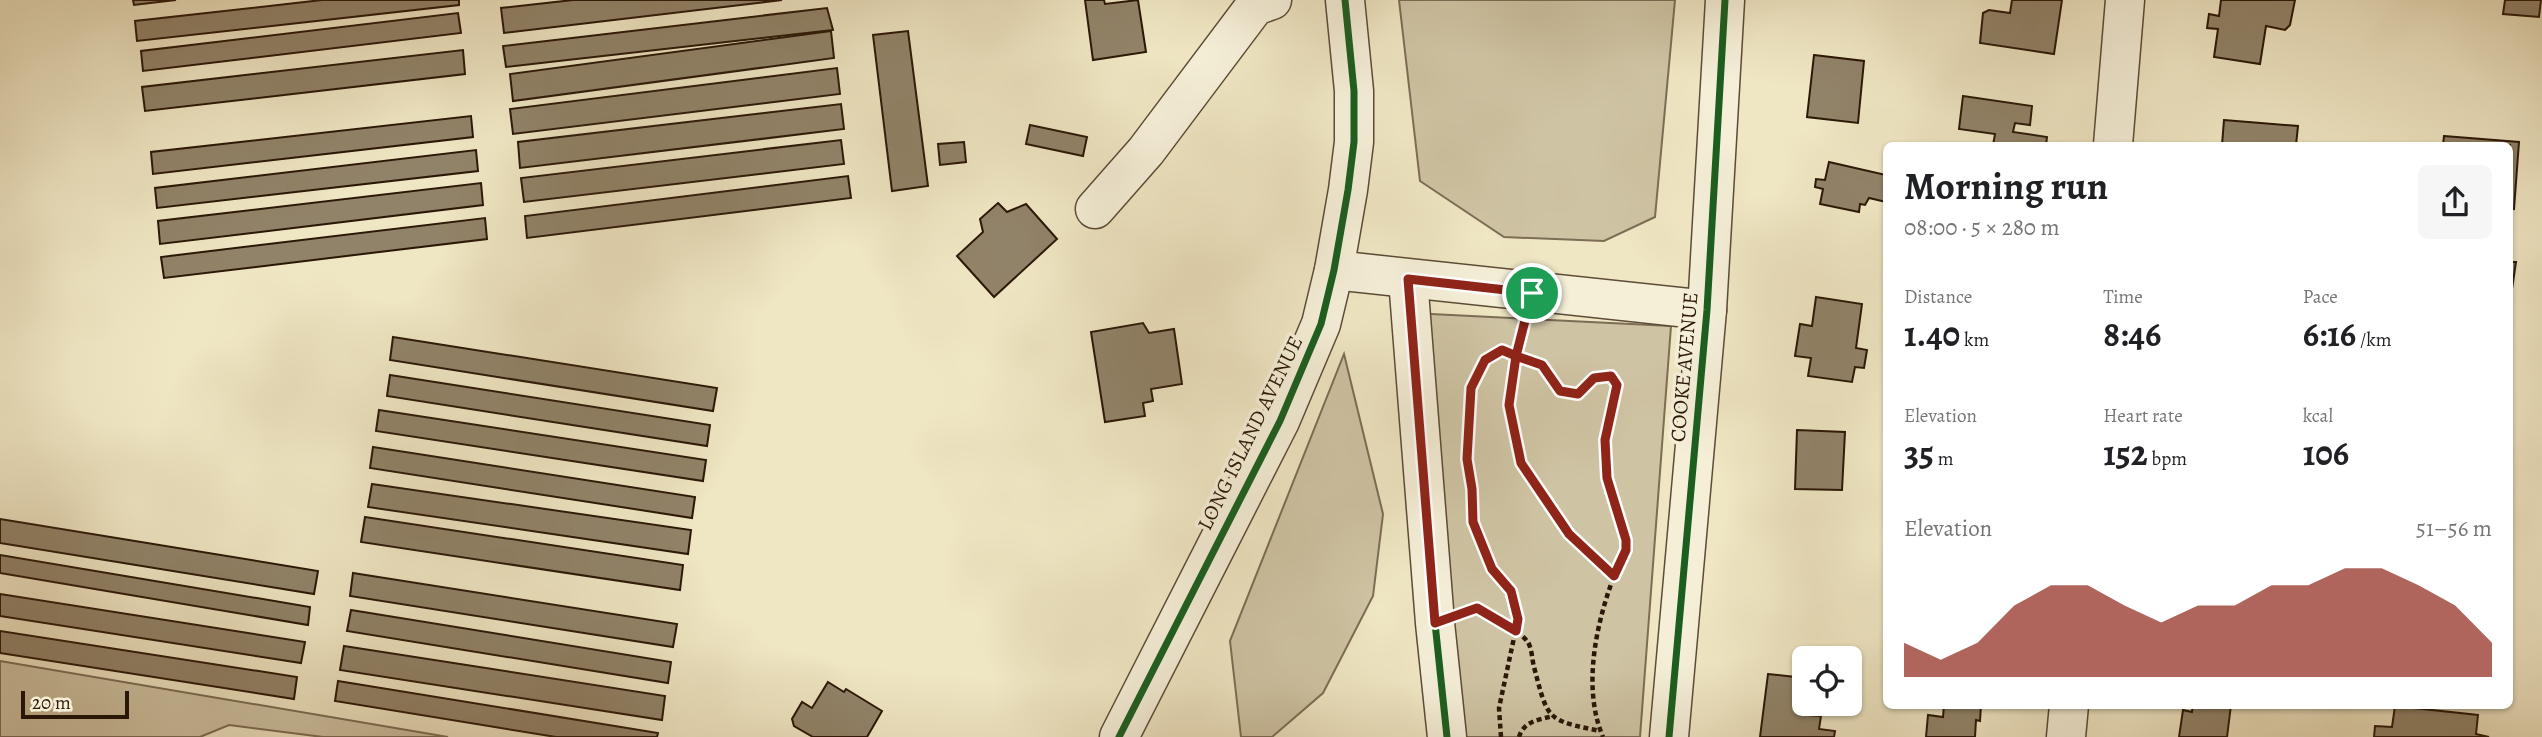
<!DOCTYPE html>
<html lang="en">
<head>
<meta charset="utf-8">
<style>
	:root { --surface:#fff; --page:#f6f6f6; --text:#202124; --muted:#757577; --accent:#8f2418 }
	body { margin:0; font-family:Alegreya,serif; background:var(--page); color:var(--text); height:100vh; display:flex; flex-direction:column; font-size:26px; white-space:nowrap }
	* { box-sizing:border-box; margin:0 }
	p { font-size:23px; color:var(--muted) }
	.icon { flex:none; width:38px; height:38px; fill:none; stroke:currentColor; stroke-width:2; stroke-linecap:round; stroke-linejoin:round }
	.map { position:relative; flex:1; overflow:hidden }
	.sheet { position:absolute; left:1883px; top:142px; width:630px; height:567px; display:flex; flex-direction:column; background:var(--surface); border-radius:10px; box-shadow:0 2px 5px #0004 }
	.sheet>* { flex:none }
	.controls { position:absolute; left:1792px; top:646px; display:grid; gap:14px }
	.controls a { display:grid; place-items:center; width:70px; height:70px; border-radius:10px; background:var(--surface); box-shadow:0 2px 5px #0004; font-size:35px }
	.scale { position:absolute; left:21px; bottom:18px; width:108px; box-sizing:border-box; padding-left:7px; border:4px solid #2b1707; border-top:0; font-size:19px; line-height:24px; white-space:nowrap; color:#2b1707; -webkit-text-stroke:5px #f5efd8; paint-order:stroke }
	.pin { position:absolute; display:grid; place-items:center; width:60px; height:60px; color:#fff; margin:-30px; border:4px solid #fff; border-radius:50%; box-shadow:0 2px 7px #0007 }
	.round { display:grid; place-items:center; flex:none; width:74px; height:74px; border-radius:10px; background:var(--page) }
	.overview { display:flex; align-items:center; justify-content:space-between; height:119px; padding:0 21px }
	h1 { font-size:38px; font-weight:700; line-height:52px }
	.figures { display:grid; grid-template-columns:repeat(3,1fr); gap:10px; height:119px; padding:7px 21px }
	.figures div { display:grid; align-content:center }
	.figures b { font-size:35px; font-weight:700 }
	.figures small { font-size:19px; font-weight:400 }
	.figures p { font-size:19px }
	.chart { height:196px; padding:14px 21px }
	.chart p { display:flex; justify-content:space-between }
	.chart svg { width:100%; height:126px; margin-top:7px; fill:var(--accent); opacity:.7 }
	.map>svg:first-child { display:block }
</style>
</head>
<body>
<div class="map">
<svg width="2542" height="737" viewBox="0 0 2542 737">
	<rect width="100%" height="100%" fill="#efe6c3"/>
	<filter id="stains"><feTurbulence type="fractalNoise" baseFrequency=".00286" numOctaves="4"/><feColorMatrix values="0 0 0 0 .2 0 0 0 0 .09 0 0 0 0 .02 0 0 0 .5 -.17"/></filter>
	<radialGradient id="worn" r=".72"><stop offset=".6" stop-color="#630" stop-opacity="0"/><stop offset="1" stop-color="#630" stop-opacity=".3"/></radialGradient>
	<!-- green -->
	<g fill="#cec3a3" stroke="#7c6d55" stroke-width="2">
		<polygon points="1399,0 1675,0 1655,217 1604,241 1504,237 1420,181"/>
		<polygon points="1411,313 1671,326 1640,737 1450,737"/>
		<polygon points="1344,354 1383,514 1373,596 1323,693 1272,737 1241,737 1230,641"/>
		<polygon points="0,661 448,737 323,737 229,725 200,737 0,737"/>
	</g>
	<!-- building -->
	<g fill="#918369" stroke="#2b1707" stroke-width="2">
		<polygon points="133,0 176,0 134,5"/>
		<polygon points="322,0 459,0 459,5 137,41 135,21"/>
		<polygon points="573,0 782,0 504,33 501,8"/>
		<polygon points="1085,0 1104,0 1105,4 1138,0 1146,52 1093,60"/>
		<polygon points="2012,0 2062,0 2054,54 1980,43 1983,13 1989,10 2010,13"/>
		<polygon points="2221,0 2295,0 2290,25 2285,30 2266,26 2260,64 2214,57 2218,29 2207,28 2209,14 2219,16"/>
		<polygon points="2505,0 2541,0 2539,17 2503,14"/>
		<polygon points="827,8 833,30 506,67 503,46"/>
		<polygon points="458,13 461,33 143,71 141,51"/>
		<polygon points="831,31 834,58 513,101 510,74"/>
		<polygon points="908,31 928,186 892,191 873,35"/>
		<polygon points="463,50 465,74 145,111 142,87"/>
		<polygon points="1814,55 1864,61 1858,123 1807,117"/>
		<polygon points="837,68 840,94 513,134 510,109"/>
		<polygon points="1963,96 2032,106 2030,125 2015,123 2013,132 2047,137 2046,145 1993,145 1995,134 1959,129"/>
		<polygon points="841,104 844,129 520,168 518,142"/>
		<polygon points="471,116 473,137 153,174 151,152"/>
		<polygon points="2224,120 2298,126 2296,145 2222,145"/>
		<polygon points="1030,125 1087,137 1083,156 1026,144"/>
		<polygon points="2444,136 2519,142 2514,209 2510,208 2510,145 2443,145"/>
		<polygon points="841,140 844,164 524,202 521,178"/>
		<polygon points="964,142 966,162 940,165 938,144"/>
		<polygon points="476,150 478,171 157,208 155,188"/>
		<polygon points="1829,162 1886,175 1886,202 1869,198 1865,205 1860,204 1859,212 1820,204 1823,189 1815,187 1816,179 1825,180"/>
		<polygon points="848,176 851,198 527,238 525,216"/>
		<polygon points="481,183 483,205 160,244 158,221"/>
		<polygon points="998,203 1007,212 1026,204 1057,239 994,297 957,256 983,232 980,219"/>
		<polygon points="485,218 487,239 164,278 161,257"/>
		<polygon points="2510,262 2516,262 2512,289 2510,289"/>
		<polygon points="1816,297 1862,304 1856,348 1867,350 1864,368 1855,367 1852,382 1808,376 1811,358 1795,356 1800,324 1812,326"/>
		<polygon points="1143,323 1149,333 1174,329 1182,384 1151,389 1153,401 1143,403 1145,416 1105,422 1091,332"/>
		<polygon points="393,337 717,388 713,411 390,360"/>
		<polygon points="390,375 710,425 707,446 387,396"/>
		<polygon points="379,410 706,460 703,481 376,431"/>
		<polygon points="1797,430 1845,432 1842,490 1795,489"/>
		<polygon points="373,447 695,497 692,518 370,468"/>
		<polygon points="372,484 691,530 688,554 368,507"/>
		<polygon points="365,517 683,565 680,590 361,542"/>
		<polygon points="0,519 318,571 314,594 0,543"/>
		<polygon points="0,555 310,607 308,625 0,573"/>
		<polygon points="353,573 677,624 673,647 350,596"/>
		<polygon points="0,594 305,642 301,663 0,616"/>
		<polygon points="351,610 671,662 668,683 347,631"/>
		<polygon points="0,631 297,677 294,699 0,653"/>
		<polygon points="344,646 665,696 662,720 340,670"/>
		<polygon points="1768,674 1804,678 1804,704 1809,704 1808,715 1821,716 1819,729 1835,731 1834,737 1760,737"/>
		<polygon points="338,681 658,733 657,737 556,737 335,701"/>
		<polygon points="828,682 844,692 846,689 882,711 867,737 813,737 794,726 792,719 802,702 812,708"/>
		<polygon points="1944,705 1981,705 1980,721 1976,720 1975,737 1926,737 1928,715 1943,717"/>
		<polygon points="2193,705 2231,705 2227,737 2179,737 2183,710 2192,712"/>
		<polygon points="2395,706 2478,715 2476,734 2489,737 2374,737 2375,726 2392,727"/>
	</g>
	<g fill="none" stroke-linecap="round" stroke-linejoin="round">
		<defs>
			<g id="minor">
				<polyline points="2113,145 2125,0"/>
				<polyline points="1095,209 1146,151 1255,6 1272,0"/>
				<polyline points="1334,270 1707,310"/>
				<polyline points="1408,279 1435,623 1447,737"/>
				<polyline points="1119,737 1280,421 1321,324 1334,270 1348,190 1354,142 1354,91 1345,0"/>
				<polyline points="1669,737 1707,310 1725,0"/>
				<polyline points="2066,737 2069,705"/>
			</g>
		</defs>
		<!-- minor casing -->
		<use href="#minor" stroke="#5c4b36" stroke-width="41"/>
		<!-- path -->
		<g stroke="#2b1707" stroke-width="4.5" stroke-dasharray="5 3.5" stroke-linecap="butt">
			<polyline points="1524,326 1516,356 1509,405 1521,463 1569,534 1614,576"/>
			<path d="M1472 610 1477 608C1489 617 1520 631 1527 641 1532 647 1532 660 1534 667 1548 720 1546 720 1600 731"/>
			<path d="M1501 737 1499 708 1518 619 1511 591 1492 570 1473 522 1472 489 1467 459 1471 388 1485 360 1502 350 1542 365 1561 391 1578 395 1594 378 1610 376 1617 385 1605 440 1607 478 1626 540C1626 554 1619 563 1614 576 1596 624 1582 688 1603 737"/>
			<path d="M1519 737C1524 721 1538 720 1553 716"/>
		</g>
		<!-- minor -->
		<use href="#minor" stroke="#f5efd8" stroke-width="38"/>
		<defs>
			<g id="cycleway">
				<polyline points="1408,279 1435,623 1447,737"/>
				<polyline points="1119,737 1280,421 1321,324 1334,270 1348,190 1354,142 1354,91 1345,0"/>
				<polyline points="1669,737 1707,310 1725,0"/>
			</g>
		</defs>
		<!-- cycleway casing -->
		<use href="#cycleway" stroke="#f5efd8" stroke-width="11"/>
		<!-- cycleway -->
		<use href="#cycleway" stroke="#1b5e20" stroke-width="7"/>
	</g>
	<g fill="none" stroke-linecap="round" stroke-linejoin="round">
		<defs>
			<polyline id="route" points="1532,293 1408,279 1435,623 1477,608 1516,631 1518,619 1511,591 1492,569 1473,522 1472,489 1467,459 1471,388 1485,360 1502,350 1516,356 1509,405 1521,463 1569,534 1614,576 1626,550 1626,540 1607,478 1605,440 1617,385 1611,376 1594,378 1578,394 1560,391 1542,365 1516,356 1532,293"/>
		</defs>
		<!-- route casing -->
		<use href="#route" stroke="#fff" stroke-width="14"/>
		<!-- route -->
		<use href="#route" stroke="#8f2418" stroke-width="9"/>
	</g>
	<g text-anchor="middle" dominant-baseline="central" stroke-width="7" stroke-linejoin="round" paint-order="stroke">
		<!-- street labels -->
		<g font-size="21" fill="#2b1707" stroke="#f5efd8">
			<text transform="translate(1684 367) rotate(-85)">COOKE AVENUE</text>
			<text transform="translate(1250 433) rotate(-64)">LONG ISLAND AVENUE</text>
		</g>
	</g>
	<rect width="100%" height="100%" filter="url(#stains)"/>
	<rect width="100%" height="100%" fill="url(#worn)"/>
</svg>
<div class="controls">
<a><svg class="icon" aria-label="locate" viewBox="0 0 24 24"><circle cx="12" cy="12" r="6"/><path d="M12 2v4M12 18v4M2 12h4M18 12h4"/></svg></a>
</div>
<div class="scale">20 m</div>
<div class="pin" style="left:1532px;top:293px;background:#1e9e55"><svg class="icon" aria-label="arrive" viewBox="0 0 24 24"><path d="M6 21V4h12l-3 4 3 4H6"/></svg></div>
<section class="sheet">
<div class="overview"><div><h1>Morning run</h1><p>08:00 · 5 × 280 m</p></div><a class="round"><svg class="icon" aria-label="share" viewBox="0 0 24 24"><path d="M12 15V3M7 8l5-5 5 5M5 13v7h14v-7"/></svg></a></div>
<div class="figures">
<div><p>Distance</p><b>1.40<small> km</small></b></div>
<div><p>Time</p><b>8:46</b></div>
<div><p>Pace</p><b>6:16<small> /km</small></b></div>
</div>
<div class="figures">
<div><p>Elevation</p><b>35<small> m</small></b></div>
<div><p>Heart rate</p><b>152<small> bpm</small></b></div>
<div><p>kcal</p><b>106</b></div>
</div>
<div class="chart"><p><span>Elevation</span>51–56 m</p>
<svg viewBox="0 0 160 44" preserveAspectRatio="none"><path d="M0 44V32L10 38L20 32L30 19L40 12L50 12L60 19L70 25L80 19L90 19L100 12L110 12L120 6L130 6L140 12L150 19L160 32V44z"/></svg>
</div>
</section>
</div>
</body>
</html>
